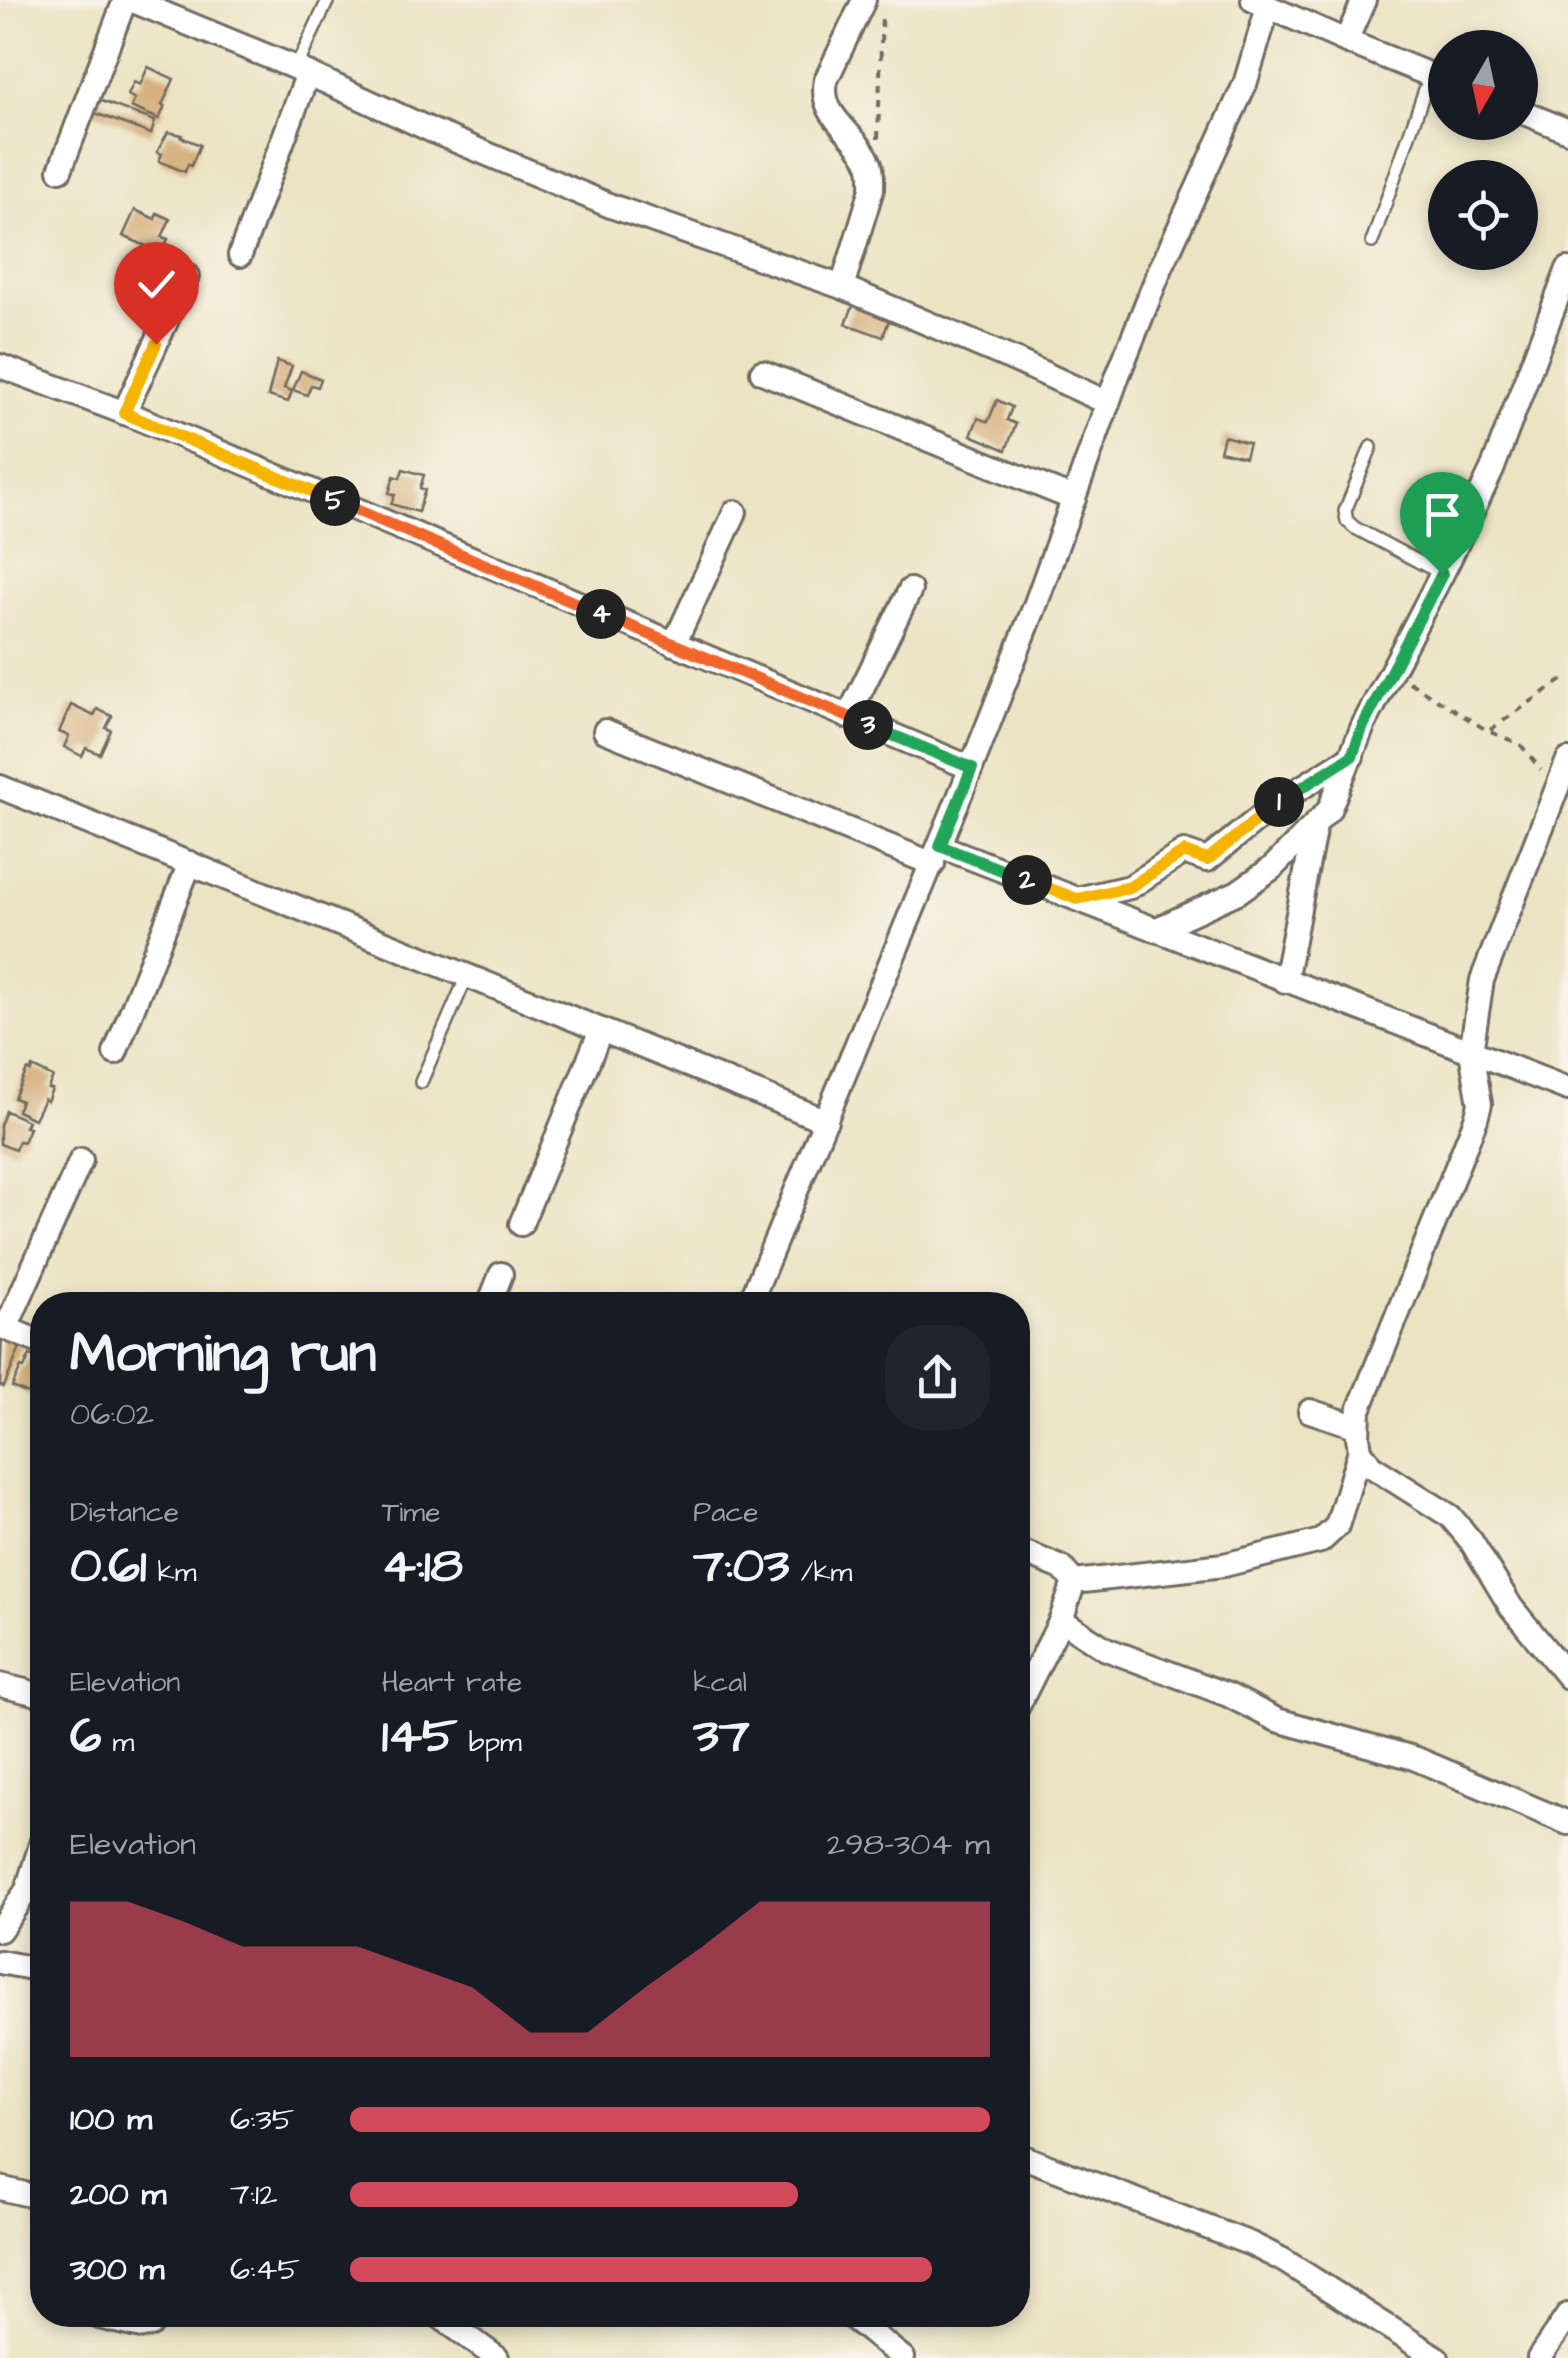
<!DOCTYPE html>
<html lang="en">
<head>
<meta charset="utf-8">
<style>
	:root { --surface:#171b24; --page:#20242c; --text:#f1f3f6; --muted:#9ea1a6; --accent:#d1495b }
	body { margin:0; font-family:"Architects Daughter",sans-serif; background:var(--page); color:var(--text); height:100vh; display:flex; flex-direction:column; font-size:38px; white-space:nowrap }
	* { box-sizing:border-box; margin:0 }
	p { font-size:32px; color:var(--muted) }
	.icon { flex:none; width:55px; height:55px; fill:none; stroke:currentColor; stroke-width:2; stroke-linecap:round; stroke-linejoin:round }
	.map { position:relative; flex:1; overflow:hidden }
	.details { position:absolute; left:30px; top:1292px; width:1000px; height:1035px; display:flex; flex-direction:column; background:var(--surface); border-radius:40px; box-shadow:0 5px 15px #0003 }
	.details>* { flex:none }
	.needle { width:65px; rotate:189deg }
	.fabs { position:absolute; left:1428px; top:30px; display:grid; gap:20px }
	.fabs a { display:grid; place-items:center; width:110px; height:110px; border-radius:50%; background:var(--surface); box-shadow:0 5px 15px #0003; font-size:50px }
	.pin { position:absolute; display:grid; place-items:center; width:85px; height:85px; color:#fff; margin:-102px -42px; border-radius:50% 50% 50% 0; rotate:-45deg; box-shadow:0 0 10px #0007 }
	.pin .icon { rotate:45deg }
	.km { position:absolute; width:50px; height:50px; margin:-25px; border-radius:50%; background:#222; color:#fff; font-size:28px; line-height:50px; text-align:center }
	.round { display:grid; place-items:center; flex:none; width:105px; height:105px; border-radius:40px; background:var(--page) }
	.summary { display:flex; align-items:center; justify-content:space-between; height:170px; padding:0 40px }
	h1 { font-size:55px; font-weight:800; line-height:75px }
	.figures { display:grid; grid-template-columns:repeat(3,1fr); gap:15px; height:170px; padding:10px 40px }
	.figures div { display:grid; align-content:center }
	.figures b { font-size:50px; font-weight:800 }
	.figures small { font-size:28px; font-weight:400 }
	.figures p { font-size:28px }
	.chart { height:280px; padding:20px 40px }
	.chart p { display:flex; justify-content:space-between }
	.chart svg { width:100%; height:180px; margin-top:10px; fill:var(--accent); opacity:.7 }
	ul { padding:0 40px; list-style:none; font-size:32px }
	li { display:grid; grid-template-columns:160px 120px 1fr; align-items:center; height:75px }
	li i { height:25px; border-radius:12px; background:var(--accent) }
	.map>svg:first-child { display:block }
</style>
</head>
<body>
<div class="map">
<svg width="1568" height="2358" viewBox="0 0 1568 2358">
	<rect width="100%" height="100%" fill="#f7f3e8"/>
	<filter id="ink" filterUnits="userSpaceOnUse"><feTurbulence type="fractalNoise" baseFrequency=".01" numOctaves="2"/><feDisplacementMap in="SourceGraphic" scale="20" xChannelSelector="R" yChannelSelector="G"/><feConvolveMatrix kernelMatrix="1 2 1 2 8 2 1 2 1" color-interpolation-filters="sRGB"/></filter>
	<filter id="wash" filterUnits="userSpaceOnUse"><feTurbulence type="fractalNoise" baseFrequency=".0048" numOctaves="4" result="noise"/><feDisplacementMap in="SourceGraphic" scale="40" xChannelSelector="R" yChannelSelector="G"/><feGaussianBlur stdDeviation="2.25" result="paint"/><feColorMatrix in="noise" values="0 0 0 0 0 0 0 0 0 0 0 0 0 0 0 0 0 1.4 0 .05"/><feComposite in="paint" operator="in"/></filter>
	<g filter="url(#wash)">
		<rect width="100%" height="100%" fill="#ece3c3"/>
		<g id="blocks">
			<!-- building -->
			<g fill="#d5ad79">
				<polygon points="148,67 174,79 162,105 165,106 159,119 131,107 135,99 128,95 134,82 140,85"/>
				<polygon points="91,97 155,121 151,134 87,110"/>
				<polygon points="168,132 182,135 181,137 200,145 191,166 188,164 185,172 159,161 162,154 157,152"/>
				<polygon points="135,210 155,219 157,213 170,219 162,237 168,239 162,253 123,236"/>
				<polygon points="854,303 890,317 883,337 846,324"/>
				<polygon points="277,361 292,366 284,388 292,391 288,402 268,396"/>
				<polygon points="301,371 321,379 318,387 311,385 307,395 293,390"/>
				<polygon points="997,400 1012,407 1007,420 1016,424 1006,450 971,435 978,418 988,422"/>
				<polygon points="1224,436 1249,443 1245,457 1220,451"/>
				<polygon points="403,469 424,475 420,488 425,490 418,512 391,504 395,495 389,493 394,476 400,478"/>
				<polygon points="71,705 94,716 97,709 112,716 106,728 111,730 100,754 86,748 82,756 64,747 69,736 59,732"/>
				<polygon points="32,1067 53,1077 48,1088 52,1089 47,1101 44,1099 34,1119 17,1111 21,1101 14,1098 27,1070 31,1071"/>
				<polygon points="6,1111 28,1121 25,1127 29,1128 23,1142 19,1141 15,1150 0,1144 0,1125"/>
				<polygon points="2,1337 21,1345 4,1387 0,1386"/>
				<polygon points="30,1355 42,1361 42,1400 12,1387 21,1367 24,1368"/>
			</g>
		</g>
	</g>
	<g filter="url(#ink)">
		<use href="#blocks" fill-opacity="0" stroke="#6f6b60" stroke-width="2.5"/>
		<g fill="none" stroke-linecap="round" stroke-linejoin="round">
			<defs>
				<g id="lane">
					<polyline points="296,68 328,0"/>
					<polyline points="1372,242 1430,75"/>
					<polyline points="1371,447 1345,511 1347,521 1355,528 1442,574"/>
					<polyline points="421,1082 467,976"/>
				</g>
				<g id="street">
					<polyline points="131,0 296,68 435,132 611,206 842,287 1017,361 1108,403"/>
					<polyline points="1253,0 1346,41 1445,81"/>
					<polyline points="1346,41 1364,0"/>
					<polyline points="1520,111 1568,131"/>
					<polyline points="60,170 125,0"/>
					<polyline points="240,255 308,73"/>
					<path d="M842 287 872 189C872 181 873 172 870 164 858 133 818 118 826 80L864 0"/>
					<polyline points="0,366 136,417 971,768"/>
					<polyline points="762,372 1074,499"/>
					<polyline points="124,413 187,276"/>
					<polyline points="674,644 735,512"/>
					<polyline points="848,717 910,590"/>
					<polyline points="605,731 933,864"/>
					<polyline points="1568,760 1482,980 1471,1052 1480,1104 1476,1119 1359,1410 1358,1437 1360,1450 1371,1466 1450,1516 1471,1541 1511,1607 1568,1677"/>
					<polyline points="0,787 826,1121"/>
					<polyline points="940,846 1568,1089"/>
					<polyline points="1077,899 1130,887 1184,852 1207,860 1280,801 1352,756"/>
					<polyline points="1155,930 1238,892 1272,868 1329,810 1363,726 1448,562 1492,470 1568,269"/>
					<polyline points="1285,981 1315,826"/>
					<polyline points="115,1053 190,863"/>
					<polyline points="521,1224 601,1030"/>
					<polyline points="489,1305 501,1274"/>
					<polyline points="749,1305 971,768 1035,606 1118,375 1160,270 1245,84 1268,7"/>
					<polyline points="0,1326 42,1343"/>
					<polyline points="6,1328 81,1160"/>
					<polyline points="1310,1411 1358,1427"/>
					<polyline points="1018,1550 1062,1568 1074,1582 1061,1620 1018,1706"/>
					<polyline points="1074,1582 1224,1565 1321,1541 1337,1526 1360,1450"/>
					<polyline points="1061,1620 1106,1649 1228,1695 1277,1720 1414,1758 1568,1823"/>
					<polyline points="0,1685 42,1695"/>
					<polyline points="0,1930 27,1890 42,1841"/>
					<polyline points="0,1962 42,1970"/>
					<polyline points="1018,2155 1251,2244 1283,2260 1437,2358"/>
					<polyline points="0,2188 42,2198"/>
					<polyline points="438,2315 497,2358"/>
					<polyline points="849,2315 903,2358"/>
					<polyline points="99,2317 142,2327 151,2325 155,2315"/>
					<polyline points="1539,2358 1568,2315"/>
				</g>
			</defs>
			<!-- lane casing -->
			<use href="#lane" stroke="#6f6b60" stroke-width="16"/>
			<!-- street casing -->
			<use href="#street" stroke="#6f6b60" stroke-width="28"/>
			<!-- path -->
			<g stroke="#6f6b60" stroke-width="4" stroke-dasharray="8 8" stroke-linecap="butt">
				<polyline points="878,139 882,14"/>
				<polyline points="1409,682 1488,731 1520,744 1541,770"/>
				<polyline points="1490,730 1568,676"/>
			</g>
			<!-- lane -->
			<use href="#lane" stroke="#fff" stroke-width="11"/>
			<!-- street -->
			<use href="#street" stroke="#fff" stroke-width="22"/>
		</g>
	</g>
	<g fill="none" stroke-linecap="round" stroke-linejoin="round" filter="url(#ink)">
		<defs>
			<polyline id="split-1" points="1279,802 1352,756 1363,726 1442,574"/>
			<polyline id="split-2" points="1027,880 1077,899 1130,887 1184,852 1207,860 1279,802"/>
			<polyline id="split-3" points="868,725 972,768 940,846 1027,880"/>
			<polyline id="split-4" points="601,614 868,725"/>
			<polyline id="split-5" points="335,501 601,614"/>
			<polyline id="split-6" points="156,344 124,413 335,501"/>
		</defs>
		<!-- split-1 casing -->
		<use href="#split-1" stroke="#fff" stroke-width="20"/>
		<!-- split-2 casing -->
		<use href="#split-2" stroke="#fff" stroke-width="20"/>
		<!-- split-3 casing -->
		<use href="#split-3" stroke="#fff" stroke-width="20"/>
		<!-- split-4 casing -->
		<use href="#split-4" stroke="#fff" stroke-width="20"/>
		<!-- split-5 casing -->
		<use href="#split-5" stroke="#fff" stroke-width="20"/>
		<!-- split-6 casing -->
		<use href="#split-6" stroke="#fff" stroke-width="20"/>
		<!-- split-1 -->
		<use href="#split-1" stroke="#22a559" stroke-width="12"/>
		<!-- split-2 -->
		<use href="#split-2" stroke="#f5b400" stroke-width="12"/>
		<!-- split-3 -->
		<use href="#split-3" stroke="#22a559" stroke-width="12"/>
		<!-- split-4 -->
		<use href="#split-4" stroke="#f0652b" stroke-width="12"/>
		<!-- split-5 -->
		<use href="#split-5" stroke="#f0652b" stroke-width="12"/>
		<!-- split-6 -->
		<use href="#split-6" stroke="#f5b400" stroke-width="12"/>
	</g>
</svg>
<div class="fabs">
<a><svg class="needle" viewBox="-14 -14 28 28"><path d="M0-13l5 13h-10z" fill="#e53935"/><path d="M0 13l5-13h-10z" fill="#9ea1a6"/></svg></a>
<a><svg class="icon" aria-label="locate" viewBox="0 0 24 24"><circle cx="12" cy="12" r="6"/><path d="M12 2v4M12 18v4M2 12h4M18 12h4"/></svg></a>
</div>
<div class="pin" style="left:1442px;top:574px;background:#1e9e55"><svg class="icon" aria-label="arrive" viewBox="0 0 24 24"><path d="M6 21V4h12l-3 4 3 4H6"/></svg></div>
<div class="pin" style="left:156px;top:344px;background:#d93025"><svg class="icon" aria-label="check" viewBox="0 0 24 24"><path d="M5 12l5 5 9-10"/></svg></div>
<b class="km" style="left:1279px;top:802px">1</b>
<b class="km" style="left:1027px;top:880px">2</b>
<b class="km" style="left:868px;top:725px">3</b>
<b class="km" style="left:601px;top:614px">4</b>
<b class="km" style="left:335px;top:501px">5</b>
<section class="details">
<div class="summary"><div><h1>Morning run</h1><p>06:02</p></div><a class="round"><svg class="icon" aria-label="share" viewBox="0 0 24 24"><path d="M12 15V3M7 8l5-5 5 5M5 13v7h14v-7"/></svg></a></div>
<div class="figures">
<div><p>Distance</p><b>0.61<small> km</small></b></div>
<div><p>Time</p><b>4:18</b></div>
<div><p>Pace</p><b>7:03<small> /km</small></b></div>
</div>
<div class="figures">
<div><p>Elevation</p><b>6<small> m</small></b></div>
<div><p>Heart rate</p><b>145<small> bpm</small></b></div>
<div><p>kcal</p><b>37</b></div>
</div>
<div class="chart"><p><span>Elevation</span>298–304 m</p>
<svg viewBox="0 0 160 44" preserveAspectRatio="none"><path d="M0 44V6L10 6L20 11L30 17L40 17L50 17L60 22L70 27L80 38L90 38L100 27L110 17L120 6L130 6L140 6L150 6L160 6V44z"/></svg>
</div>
<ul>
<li><b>100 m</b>6:35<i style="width:100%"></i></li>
<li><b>200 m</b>7:12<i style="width:70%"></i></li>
<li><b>300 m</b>6:45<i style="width:91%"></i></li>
</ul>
</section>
</div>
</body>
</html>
